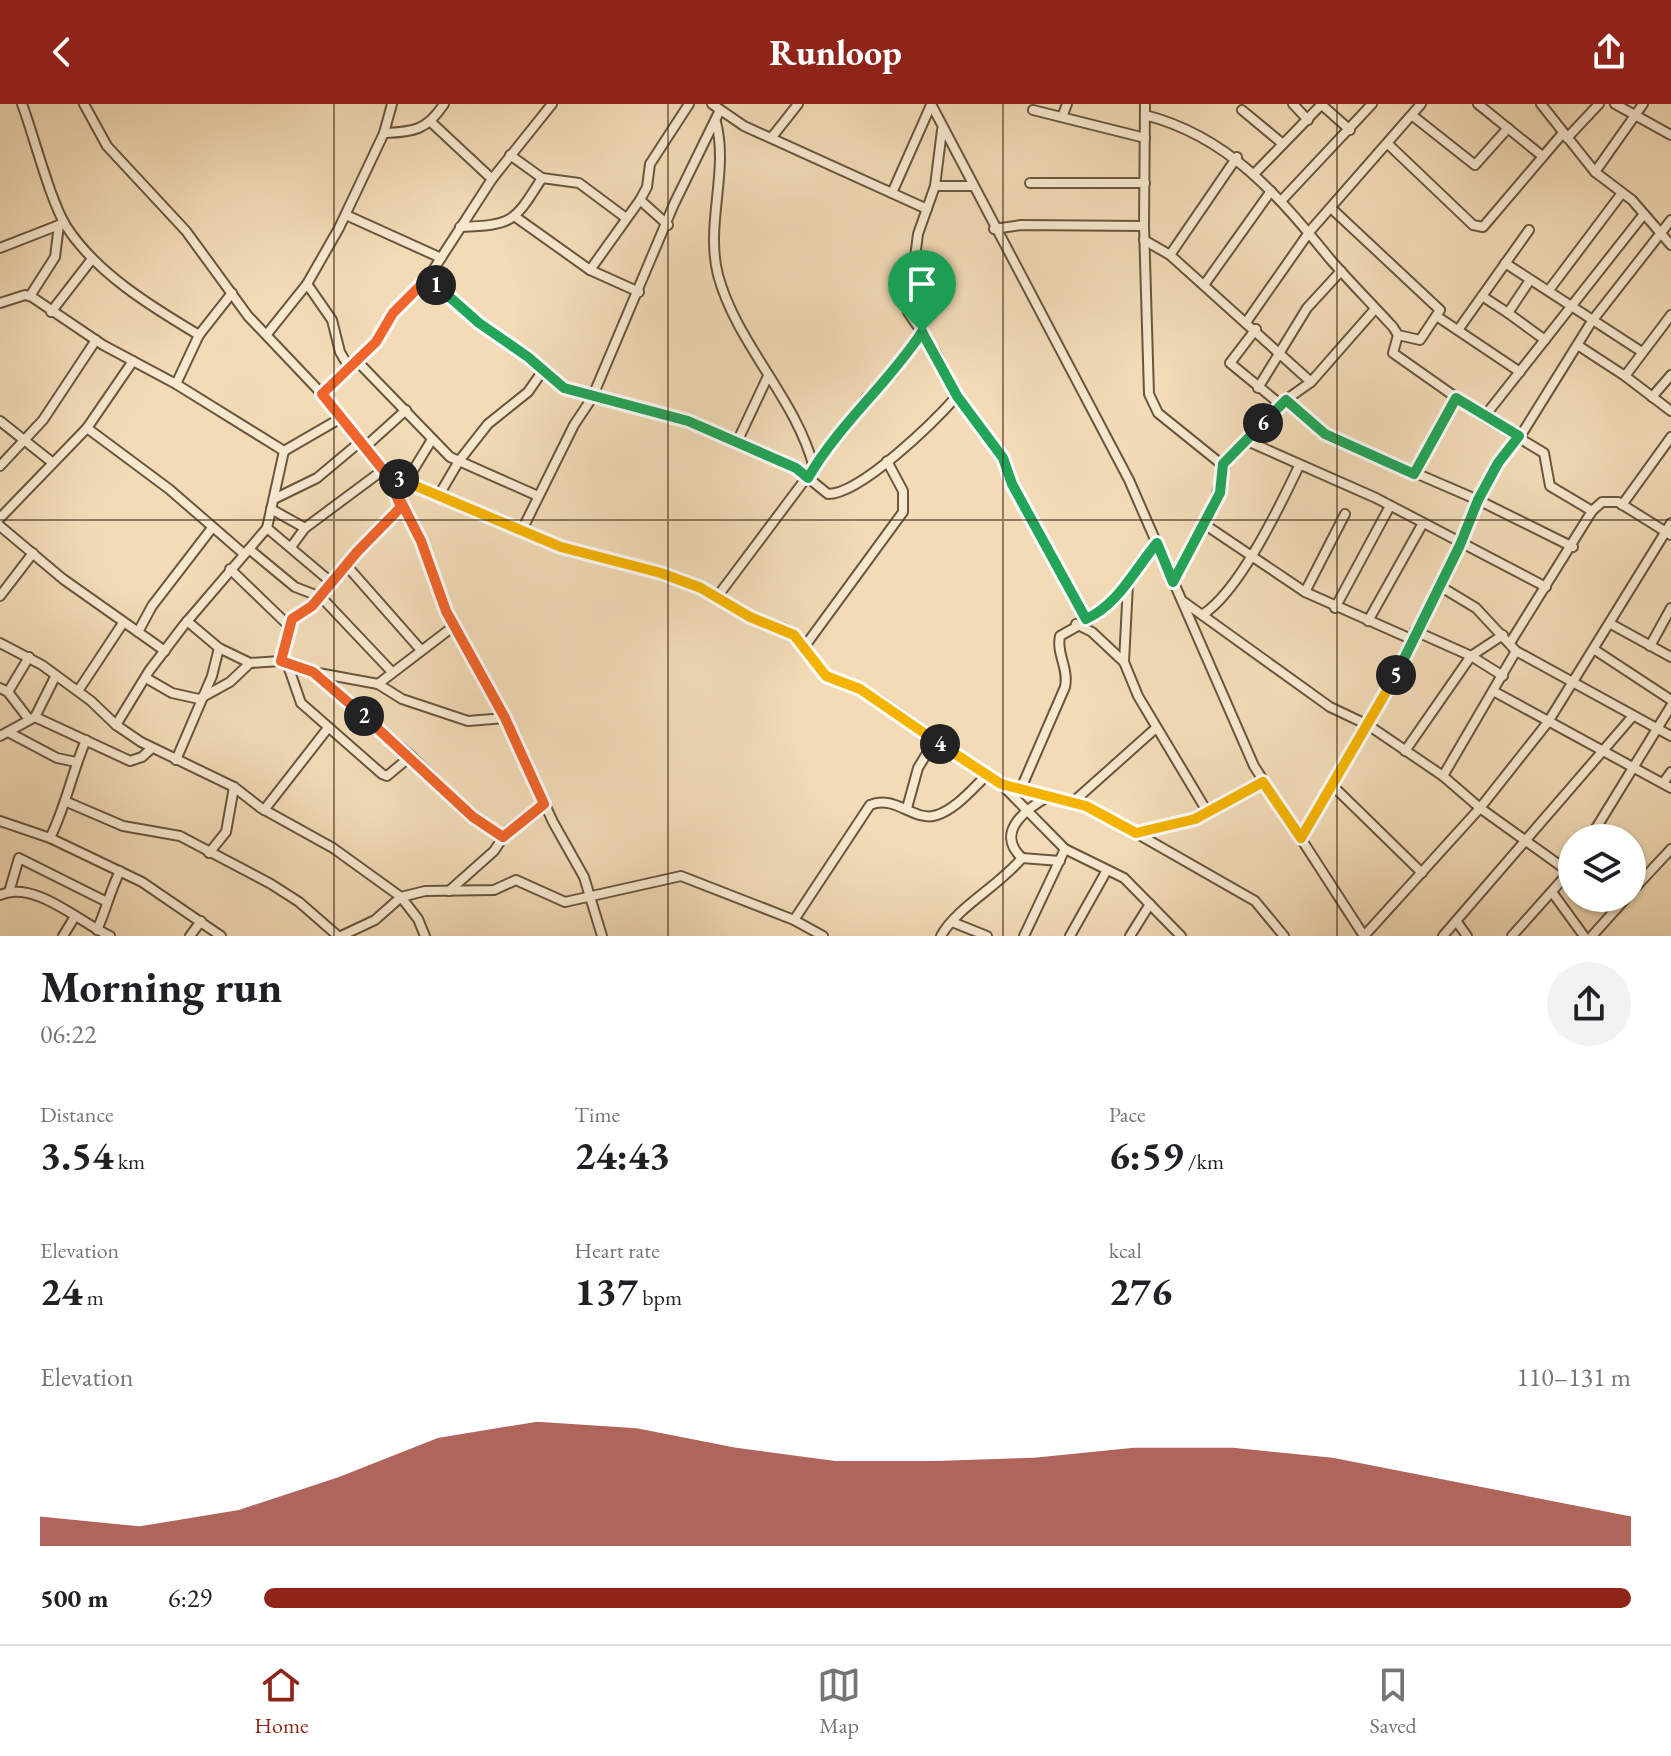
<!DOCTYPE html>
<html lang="en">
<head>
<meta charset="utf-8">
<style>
	:root { --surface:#fff; --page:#f2f2f2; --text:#202124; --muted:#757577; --line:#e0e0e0; --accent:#8f2418 }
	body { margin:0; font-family:"EB Garamond",serif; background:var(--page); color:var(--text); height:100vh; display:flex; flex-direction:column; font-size:30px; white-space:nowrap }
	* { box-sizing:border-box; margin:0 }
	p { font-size:26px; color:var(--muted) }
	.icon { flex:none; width:44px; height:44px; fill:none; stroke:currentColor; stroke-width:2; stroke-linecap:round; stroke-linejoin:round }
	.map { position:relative; height:832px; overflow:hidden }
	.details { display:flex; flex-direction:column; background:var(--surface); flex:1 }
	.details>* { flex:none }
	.fabs { position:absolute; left:1558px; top:720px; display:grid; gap:16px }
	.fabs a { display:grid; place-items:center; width:88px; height:88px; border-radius:50%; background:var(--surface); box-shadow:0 2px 6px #0004; font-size:40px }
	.pin { position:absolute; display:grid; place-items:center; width:68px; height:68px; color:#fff; margin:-82px -34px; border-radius:50% 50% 50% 0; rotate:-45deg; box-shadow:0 0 8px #0007 }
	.pin .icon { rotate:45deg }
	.km { position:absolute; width:40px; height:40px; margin:-20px; border-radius:50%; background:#222; color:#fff; font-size:22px; line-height:40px; text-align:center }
	.round { display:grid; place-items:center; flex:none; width:84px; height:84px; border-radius:42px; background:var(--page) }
	.head { display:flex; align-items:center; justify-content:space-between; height:136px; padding:0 40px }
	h1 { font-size:44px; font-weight:700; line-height:60px }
	.metrics { display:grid; grid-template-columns:repeat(3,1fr); gap:12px; height:136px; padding:8px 40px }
	.metrics div { display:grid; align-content:center }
	.metrics b { font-size:40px; font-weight:700 }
	.metrics small { font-size:22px; font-weight:400 }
	.metrics p { font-size:22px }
	.chart { height:224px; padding:16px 40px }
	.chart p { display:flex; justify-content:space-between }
	.chart svg { width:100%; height:144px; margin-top:8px; fill:var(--accent); opacity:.7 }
	ul { padding:0 40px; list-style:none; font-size:26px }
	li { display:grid; grid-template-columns:128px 96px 1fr; align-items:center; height:60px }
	li i { height:20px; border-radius:10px; background:var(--accent) }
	header { display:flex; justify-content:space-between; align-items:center; height:104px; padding:0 40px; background:var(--accent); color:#fff; font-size:36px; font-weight:700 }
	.menu { display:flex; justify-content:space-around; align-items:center; height:112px; border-top:2px solid var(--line); background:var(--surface); font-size:22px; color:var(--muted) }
	.menu a { display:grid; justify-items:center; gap:4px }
	.menu .current { color:var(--accent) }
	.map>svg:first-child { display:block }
</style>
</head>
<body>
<header><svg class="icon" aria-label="back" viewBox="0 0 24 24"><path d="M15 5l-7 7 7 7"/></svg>Runloop<svg class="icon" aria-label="share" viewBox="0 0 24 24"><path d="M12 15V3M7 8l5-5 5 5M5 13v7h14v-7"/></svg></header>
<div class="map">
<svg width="1671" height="832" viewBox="0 0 1671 832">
	<rect width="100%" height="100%" fill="#f2dbb6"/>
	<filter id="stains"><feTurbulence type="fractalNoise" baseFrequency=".0025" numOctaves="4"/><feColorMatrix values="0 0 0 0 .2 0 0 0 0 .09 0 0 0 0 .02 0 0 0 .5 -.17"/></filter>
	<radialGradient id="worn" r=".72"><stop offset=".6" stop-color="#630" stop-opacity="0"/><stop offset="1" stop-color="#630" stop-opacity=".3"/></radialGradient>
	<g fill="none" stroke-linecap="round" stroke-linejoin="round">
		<defs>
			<g id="minor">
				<path d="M22 0C34 32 50 96 66 122 96 169 152 203 199 231"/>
				<polyline points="84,0 107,42 186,127 248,212 324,292 388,372 561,443 683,476 750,513 785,525 805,542 826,572 878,595 1001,680 1065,745 1124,774 1181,832"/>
				<polyline points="712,0 744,22 927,105"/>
				<polyline points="931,0 1129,376 1254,662 1364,832"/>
				<polyline points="1145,0 1144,122 1149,290 1158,309 1225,363 1212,406 1173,478"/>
				<polyline points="1293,0 1308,16"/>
				<polyline points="1478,0 1541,51"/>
				<polyline points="1541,0 1595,68 1632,96 1671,141"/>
				<polyline points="1615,0 1671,31"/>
				<polyline points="1322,1 1350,26"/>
				<polyline points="1033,6 1145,34"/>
				<polyline points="1242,6 1283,40"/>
				<path d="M1145 11C1228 32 1278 91 1330 155 1350 178 1372 200 1393 223L1398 231 1393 249 1484 313 1544 349 1550 382 1592 407"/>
				<polyline points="1413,12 1475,61 1508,24"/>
				<polyline points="1062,13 1067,0"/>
				<path d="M716 18C729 68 705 120 718 171 737 241 796 294 814 364"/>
				<polyline points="432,19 492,75"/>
				<polyline points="942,26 935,82 918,130 908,208 936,249 957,292 1003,354 1012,380 1086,515"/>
				<path d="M384 29C414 28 427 26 444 0"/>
				<polyline points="772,33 798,0"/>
				<polyline points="1567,34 1599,0"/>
				<polyline points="1388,40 1473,121 1483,123 1563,29"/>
				<polyline points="510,51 542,74 579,79 626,114"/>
				<polyline points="1595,68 1643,0"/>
				<polyline points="1254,70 1322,0"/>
				<polyline points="1030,79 1145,79"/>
				<polyline points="935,82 972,82"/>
				<polyline points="892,89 931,1"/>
				<polyline points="640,96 668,121"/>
				<polyline points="1281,97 1372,0"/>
				<polyline points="1331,104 1440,206 1420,236 1398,231"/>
				<polyline points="346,111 441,154"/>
				<polyline points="517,114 590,166 639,188"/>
				<path d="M460 123C514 121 514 118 542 74"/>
				<polyline points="994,125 1021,121 1144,122"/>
				<polyline points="1144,136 1170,151 1311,278 1375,205"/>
				<polyline points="0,144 64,119"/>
				<polyline points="1170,151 1237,53"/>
				<polyline points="1505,159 1642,248"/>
				<polyline points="590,166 640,96 647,83 650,60 689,0"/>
				<path d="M428 174 479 219 528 253 564 284 688 317 796 364 828 390C861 390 935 317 957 292"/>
				<polyline points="1530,176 1508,209 1545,236"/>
				<polyline points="307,180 332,216 340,248 350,265"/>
				<polyline points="1204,181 1271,87"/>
				<polyline points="1549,186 1622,89"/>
				<polyline points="30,192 55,153 59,121"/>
				<polyline points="1482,192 1508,209"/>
				<polyline points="0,199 25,191 32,193 103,241 176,280 284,347"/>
				<polyline points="51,208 92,155"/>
				<polyline points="1671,211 1625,272 1671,307"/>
				<polyline points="1438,213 1520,268"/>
				<polyline points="1247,217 1310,127 1421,0"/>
				<polyline points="1256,225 1230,259 1280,300"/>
				<polyline points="1458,226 1529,126"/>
				<polyline points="267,230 307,180 339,124 384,29 392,0"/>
				<polyline points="1579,242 1625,272"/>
				<polyline points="358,258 450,353 538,392"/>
				<polyline points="176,280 199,231 232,189"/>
				<polyline points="1258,284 1307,204 1341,167"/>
				<polyline points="322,290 376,238 393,209 428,174 492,75 552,0"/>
				<polyline points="1652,293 1671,271"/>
				<polyline points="1286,296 1325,330 1478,396 1573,443"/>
				<polyline points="1484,313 1644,110"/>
				<polyline points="0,317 53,359"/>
				<polyline points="87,324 169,385 244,450"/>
				<polyline points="1245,336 1280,300 1311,278"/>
				<polyline points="737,338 768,272"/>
				<polyline points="365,343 406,306"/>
				<polyline points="284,347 341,314"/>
				<polyline points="1223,360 1245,336 1376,394 1546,483"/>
				<polyline points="0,362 43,316 96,236"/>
				<polyline points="1414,370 1456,294"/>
				<polyline points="388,372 421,437 446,507 505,614 553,718 584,773 602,832"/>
				<polyline points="406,378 431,337"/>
				<polyline points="439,391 459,357 488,320 528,288 544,265"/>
				<polyline points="274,395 317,374 360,338"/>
				<polyline points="1622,401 1671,333"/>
				<polyline points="271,405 305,424"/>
				<polyline points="0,414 87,324 133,257"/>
				<polyline points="1204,420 1305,488 1411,535"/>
				<polyline points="0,422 63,475 165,547"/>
				<polyline points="267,424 331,478"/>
				<polyline points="522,426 574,321 592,294 674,100 720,6"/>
				<polyline points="291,443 305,424 383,366"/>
				<polyline points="249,445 295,483 321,493 392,568"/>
				<polyline points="346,461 421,546"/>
				<polyline points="230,465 288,521"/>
				<polyline points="1128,480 1124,558 1138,592 1208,709"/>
				<polyline points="1438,481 1476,504 1516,547 1671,632"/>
				<polyline points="1305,488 1345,410"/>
				<polyline points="0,492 33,449"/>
				<polyline points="717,493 867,293 892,271 922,228"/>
				<polyline points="1184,498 1330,603 1368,621 1443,672 1480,704 1572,770"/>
				<polyline points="1335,504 1390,402"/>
				<path d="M1202 511C1239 488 1280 402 1299 362"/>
				<polyline points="187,517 219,544 250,559"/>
				<polyline points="1368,517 1423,419"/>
				<polyline points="1076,520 1092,528 1124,558"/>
				<polyline points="1611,520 1671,553"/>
				<polyline points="1415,527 1471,552 1503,572"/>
				<polyline points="138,528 152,502 212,424"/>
				<polyline points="0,539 42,561 91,597 116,621 141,638 234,683 261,704 333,744 401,793 425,787 494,786 516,776 565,798 681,772 794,816 823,832"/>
				<polyline points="1510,539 1592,407 1602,398 1618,398 1671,431"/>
				<polyline points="805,542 903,408 903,387 887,357"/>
				<polyline points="1650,542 1671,504"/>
				<polyline points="1595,546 1671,596"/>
				<polyline points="281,557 292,515 312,502 357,448 401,403"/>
				<polyline points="287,559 301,599 382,670 387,672 411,652"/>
				<polyline points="314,568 411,652 473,713 503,733"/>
				<polyline points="146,574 172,589 199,595 230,578 250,559 281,557 313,568 378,580 402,595 468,617 505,614"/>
				<polyline points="378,580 454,522"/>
				<polyline points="0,584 8,588 28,614"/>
				<polyline points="78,587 123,519"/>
				<polyline points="8,588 29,553"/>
				<polyline points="1495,588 1671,684"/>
				<polyline points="35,613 55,573"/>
				<polyline points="116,621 149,567 184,521 267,424 284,347"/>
				<polyline points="8,628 57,654 76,658"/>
				<polyline points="0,632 35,613 130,657 142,653 152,644"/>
				<polyline points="1405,647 1471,552 1503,531"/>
				<polyline points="176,656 212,572 219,544"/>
				<polyline points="1443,672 1516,547"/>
				<polyline points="1663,679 1671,668"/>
				<polyline points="1001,680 1086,702 1136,729 1255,797 1284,832"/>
				<path d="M1022 682 1065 583C1069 564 1056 550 1060 532L1099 510 1128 479 1157 439"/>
				<polyline points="1333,682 1422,769"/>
				<polyline points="67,698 123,722 180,732 271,780 299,798 338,832"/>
				<polyline points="1073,698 1156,624"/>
				<polyline points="907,704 918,664 935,636"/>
				<polyline points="264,706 328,624"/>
				<polyline points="0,717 50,734 142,778 221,832"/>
				<polyline points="1136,729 1195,715 1263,678"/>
				<path d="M50 734C66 702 72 668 86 636"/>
				<polyline points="1301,734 1391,583 1498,359 1523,328 1592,217 1671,116"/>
				<polyline points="1590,734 1671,602"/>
				<polyline points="209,749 226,728 234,683"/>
				<path d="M1022 754C993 727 1029 703 1051 691"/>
				<polyline points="1022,754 1060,757"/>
				<polyline points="449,787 494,747 508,726 544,700"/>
				<polyline points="1632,787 1671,745"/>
				<polyline points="9,788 19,754 105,797"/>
				<polyline points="1552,788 1584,832"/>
				<path d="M0 791C35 776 79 818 110 832"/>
				<polyline points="1605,794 1618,803"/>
				<path d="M794 816 870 701C895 690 915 719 937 711 956 705 972 685 987 671"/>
				<polyline points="952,818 987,832"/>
				<polyline points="1457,818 1467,832"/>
				<path d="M97 826C106 806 110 787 120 767"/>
				<polyline points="63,832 74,814"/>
				<polyline points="190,832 201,817"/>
				<polyline points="341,832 375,816 401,793 418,815 425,832"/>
				<path d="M941 832C956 804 999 782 1022 754"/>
				<polyline points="1024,832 1065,745"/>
				<polyline points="1070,832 1107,766"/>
				<polyline points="1130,832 1150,800"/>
				<polyline points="1364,832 1480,704 1548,618 1671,419"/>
				<polyline points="1443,832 1632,613"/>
				<polyline points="1512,832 1570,767"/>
				<polyline points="1592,832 1626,794"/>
			</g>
		</defs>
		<!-- minor casing -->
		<use href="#minor" stroke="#6a563d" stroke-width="12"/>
		<!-- minor -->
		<use href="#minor" stroke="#f7e8d0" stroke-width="8"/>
	</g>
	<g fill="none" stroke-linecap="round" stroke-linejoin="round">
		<defs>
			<path id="split-1" d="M436 181 479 219 528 253 564 284 688 317 796 364 808 374C839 320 888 280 922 228"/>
			<polyline id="split-2" points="364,612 313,568 281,557 292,515 312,502 357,448 401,403 388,372 322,290 376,238 393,209 428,174 436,181"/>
			<polyline id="split-3" points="364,612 473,713 503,733 544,700 505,614 446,507 421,437 388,372 399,375"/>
			<polyline id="split-4" points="399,375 561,443 661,469 701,484 750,513 794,531 826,572 860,585 940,640"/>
			<polyline id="split-5" points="940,640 1001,680 1086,702 1136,729 1195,715 1263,678 1301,734 1396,571"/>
			<polyline id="split-6" points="1263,319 1286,296 1325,330 1414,370 1456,294 1519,332 1498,359 1478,396 1460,441 1396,571"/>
			<path id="split-7" d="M922 228 957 292 1003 354 1012 380 1086 515C1118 501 1135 465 1157 439L1173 478 1220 389 1223 360 1263 319"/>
		</defs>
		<!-- split-1 casing -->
		<use href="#split-1" stroke="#fff" stroke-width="16"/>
		<!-- split-2 casing -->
		<use href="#split-2" stroke="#fff" stroke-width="16"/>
		<!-- split-3 casing -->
		<use href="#split-3" stroke="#fff" stroke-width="16"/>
		<!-- split-4 casing -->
		<use href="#split-4" stroke="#fff" stroke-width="16"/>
		<!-- split-5 casing -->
		<use href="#split-5" stroke="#fff" stroke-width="16"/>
		<!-- split-6 casing -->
		<use href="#split-6" stroke="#fff" stroke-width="16"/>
		<!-- split-7 casing -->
		<use href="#split-7" stroke="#fff" stroke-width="16"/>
		<!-- split-1 -->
		<use href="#split-1" stroke="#22a559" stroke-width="10"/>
		<!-- split-2 -->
		<use href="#split-2" stroke="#f0652b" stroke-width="10"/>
		<!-- split-3 -->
		<use href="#split-3" stroke="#f0652b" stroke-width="10"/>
		<!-- split-4 -->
		<use href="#split-4" stroke="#f5b400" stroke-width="10"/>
		<!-- split-5 -->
		<use href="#split-5" stroke="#f5b400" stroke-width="10"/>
		<!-- split-6 -->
		<use href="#split-6" stroke="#22a559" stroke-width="10"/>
		<!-- split-7 -->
		<use href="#split-7" stroke="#22a559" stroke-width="10"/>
	</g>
	<!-- grid -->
	<path fill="none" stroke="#3c2a15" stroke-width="2" stroke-opacity="0.55" d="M334 0V832M668 0V832M1003 0V832M1337 0V832M0 416H1671"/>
	<rect width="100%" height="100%" filter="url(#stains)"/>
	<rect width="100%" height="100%" fill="url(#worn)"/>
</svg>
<div class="fabs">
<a><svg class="icon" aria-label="layers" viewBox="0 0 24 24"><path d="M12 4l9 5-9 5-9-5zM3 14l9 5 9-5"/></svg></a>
</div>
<div class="pin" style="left:922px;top:228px;background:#1e9e55"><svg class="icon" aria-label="arrive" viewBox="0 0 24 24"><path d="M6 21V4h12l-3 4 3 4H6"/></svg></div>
<b class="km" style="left:436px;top:181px">1</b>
<b class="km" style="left:364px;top:612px">2</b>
<b class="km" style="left:399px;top:375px">3</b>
<b class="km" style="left:940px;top:640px">4</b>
<b class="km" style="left:1396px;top:571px">5</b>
<b class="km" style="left:1263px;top:319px">6</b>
</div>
<section class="details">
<div class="head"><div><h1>Morning run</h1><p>06:22</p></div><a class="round"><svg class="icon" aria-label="share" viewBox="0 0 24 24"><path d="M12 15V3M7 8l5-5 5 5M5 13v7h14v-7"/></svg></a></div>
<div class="metrics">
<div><p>Distance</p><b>3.54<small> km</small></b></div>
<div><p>Time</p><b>24:43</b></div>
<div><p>Pace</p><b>6:59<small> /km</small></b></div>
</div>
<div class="metrics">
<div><p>Elevation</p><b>24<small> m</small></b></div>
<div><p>Heart rate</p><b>137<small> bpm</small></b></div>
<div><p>kcal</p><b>276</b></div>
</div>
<div class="chart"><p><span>Elevation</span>110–131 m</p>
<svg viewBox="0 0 160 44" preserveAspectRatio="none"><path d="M0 44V35L10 38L20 33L30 23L40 11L50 6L60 8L70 14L80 18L90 18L100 17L110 14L120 14L130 17L140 23L150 29L160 35V44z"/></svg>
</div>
<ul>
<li><b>500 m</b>6:29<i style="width:100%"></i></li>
</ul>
</section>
<nav class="menu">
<a class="current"><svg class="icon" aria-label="home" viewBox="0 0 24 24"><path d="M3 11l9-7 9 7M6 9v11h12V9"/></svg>Home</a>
<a><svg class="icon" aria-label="map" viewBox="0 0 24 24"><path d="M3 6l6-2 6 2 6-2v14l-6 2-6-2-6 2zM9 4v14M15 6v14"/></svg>Map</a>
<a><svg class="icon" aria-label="saved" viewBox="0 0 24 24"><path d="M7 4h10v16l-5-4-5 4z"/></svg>Saved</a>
</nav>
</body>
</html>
